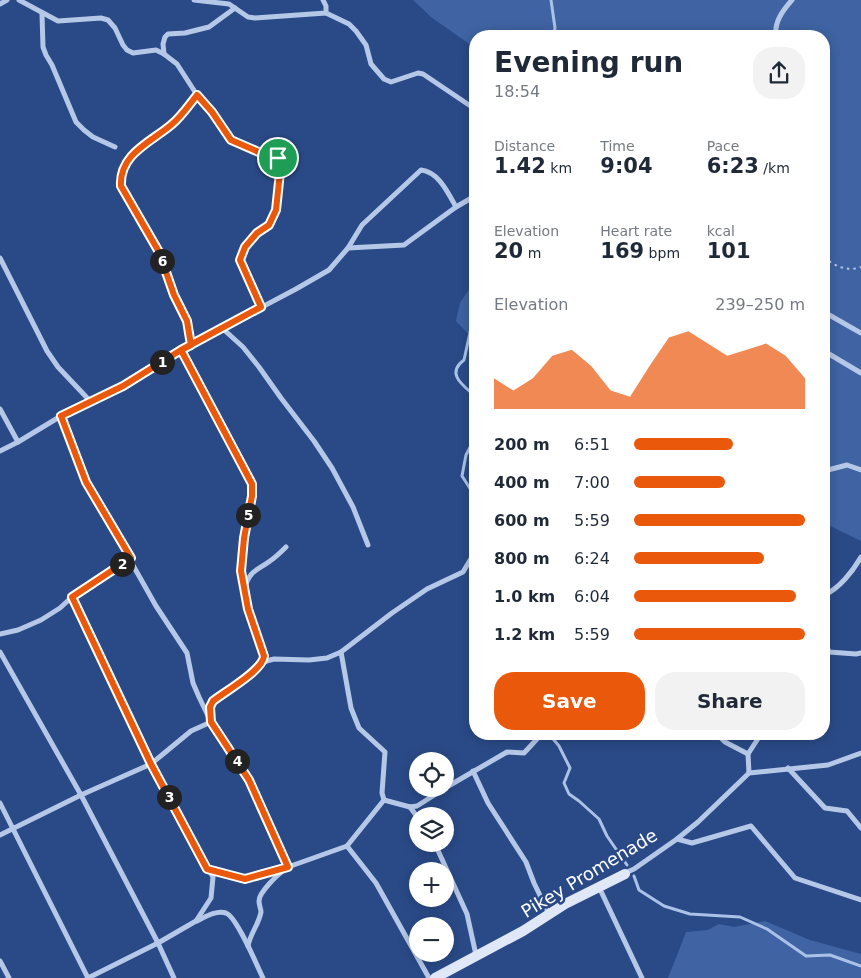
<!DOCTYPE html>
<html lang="en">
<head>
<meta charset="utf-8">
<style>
	:root { --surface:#fff; --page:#f2f2f3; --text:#1f2937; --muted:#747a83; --accent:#ea580c }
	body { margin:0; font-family:"DejaVu Sans",sans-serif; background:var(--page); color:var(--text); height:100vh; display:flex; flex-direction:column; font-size:19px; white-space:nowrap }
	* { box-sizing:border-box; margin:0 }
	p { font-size:16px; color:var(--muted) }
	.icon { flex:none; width:28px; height:28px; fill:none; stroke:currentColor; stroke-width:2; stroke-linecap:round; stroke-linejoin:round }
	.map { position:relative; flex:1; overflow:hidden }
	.sheet { position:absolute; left:469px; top:30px; width:361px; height:710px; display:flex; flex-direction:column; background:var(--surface); border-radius:20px; box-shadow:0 2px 12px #0003 }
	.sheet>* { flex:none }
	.buttons { position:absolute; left:409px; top:752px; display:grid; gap:10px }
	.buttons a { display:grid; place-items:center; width:45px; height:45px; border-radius:50%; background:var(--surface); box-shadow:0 2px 12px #0003; font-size:25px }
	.pin { position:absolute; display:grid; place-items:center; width:42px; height:42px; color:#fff; margin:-21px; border:2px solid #fff; border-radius:50%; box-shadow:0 1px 5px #0007 }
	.km { position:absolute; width:25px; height:25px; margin:-12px; border-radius:50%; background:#222; color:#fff; font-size:14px; line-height:25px; text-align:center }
	.round { display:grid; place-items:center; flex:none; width:52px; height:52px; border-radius:20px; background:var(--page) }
	.headline { display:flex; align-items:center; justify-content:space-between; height:85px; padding:0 25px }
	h1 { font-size:28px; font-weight:800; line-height:38px }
	.figures { display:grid; grid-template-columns:repeat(3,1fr); gap:8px; height:85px; padding:5px 25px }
	.figures div { display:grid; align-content:center }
	.figures b { font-size:21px; font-weight:800 }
	.figures small { font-size:14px; font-weight:400 }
	.figures p { font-size:14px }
	.chart { height:140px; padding:10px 25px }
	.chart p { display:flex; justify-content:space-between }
	.chart svg { width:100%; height:90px; margin-top:5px; fill:var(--accent); opacity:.7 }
	.primary-button { display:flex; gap:10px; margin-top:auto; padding:10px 25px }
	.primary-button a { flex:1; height:58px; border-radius:20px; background:var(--accent); color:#fff; font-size:20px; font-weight:800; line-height:58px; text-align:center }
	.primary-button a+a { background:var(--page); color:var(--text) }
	ul { padding:0 25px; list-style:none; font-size:16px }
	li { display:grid; grid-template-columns:80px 60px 1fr; align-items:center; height:38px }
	li i { height:12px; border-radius:6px; background:var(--accent) }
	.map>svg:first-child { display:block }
</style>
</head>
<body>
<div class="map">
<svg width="861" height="978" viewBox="0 0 861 978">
	<rect width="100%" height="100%" fill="#2a4a87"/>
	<!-- green -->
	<g fill="#3f63a3">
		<polygon points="413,0 861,0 861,541 824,523 824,36 475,36 475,48 431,17"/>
		<polygon points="475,280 475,341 456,321 460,303"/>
		<polygon points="765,921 810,940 861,954 861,978 668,978 686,932 708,930 719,924 734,927"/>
	</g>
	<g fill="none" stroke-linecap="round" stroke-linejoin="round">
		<!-- stream -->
		<g stroke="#abc2e8" stroke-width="3">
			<polyline points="551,0 555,28 553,36"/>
			<path d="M475 310 464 360C445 374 464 386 475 396"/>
			<polyline points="475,438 466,455 462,476 471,490 475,494"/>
			<polyline points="549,734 559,746 570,768 564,783 569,794 579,801 599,819 607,836 627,865"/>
			<polyline points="634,876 639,890 664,906 690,914 740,917 767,929 806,956 830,955 861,966"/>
		</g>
		<!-- path -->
		<path stroke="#b6c8e8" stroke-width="2" stroke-dasharray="2.5 4" stroke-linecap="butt" d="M824 257C834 266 847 272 861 267"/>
		<!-- street -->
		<g stroke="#b6c8e8" stroke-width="5">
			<polyline points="19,0 58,21 101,18 108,20 115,28 123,45 127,50 133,53 156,50 164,54 177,64 197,95 212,111 231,141 261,153 274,154 281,163 276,210 269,225 257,233 245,247 239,260 261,307"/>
			<polyline points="194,0 229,4 248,17 255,18 326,13 326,6 323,0"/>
			<polyline points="0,4 7,0"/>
			<polyline points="326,13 349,24 356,31 366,45 371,64 384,79 391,82 418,73 423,74 475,109"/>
			<polyline points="42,14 43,47 46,55 52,65 76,122 84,130 93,137 115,147"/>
			<path d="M776 36C774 22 783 10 792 0"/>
			<polyline points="164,54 163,44 165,37 168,34 185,33 209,27 235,8"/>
			<path d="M348 248 362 225 421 170C439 172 448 193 456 207"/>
			<polyline points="0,258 47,351 58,367 91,402"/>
			<polyline points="824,312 861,333"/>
			<polyline points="222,328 243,347 259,367 281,398 314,441 332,468 353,507 368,545"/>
			<path d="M191 345 187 321 174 295 159 252 121 186C120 165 137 147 154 136 160 132 166 129 171 125 181 117 189 105 197 95"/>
			<polyline points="181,350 252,484 252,496 244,537 241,571 248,609 264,656 263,662"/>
			<polyline points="824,351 861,373"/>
			<polyline points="0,409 18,442"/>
			<polyline points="61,416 86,482 156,606 187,653 193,683 199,697 211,722 249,780 288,867"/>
			<polyline points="0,451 18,442 61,416 123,386 181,350 296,289 329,270 348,248 404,245 456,207 475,196"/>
			<polyline points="824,471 847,465 861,470"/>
			<path d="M245 587C250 570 258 570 270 561 276 557 281 552 286 547"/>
			<path d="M824 595C839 589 853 571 861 557"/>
			<polyline points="72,597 151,764 213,877 211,898 196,921 158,943 88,978"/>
			<polyline points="0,634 18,630 41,620 60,608 72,597 131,558"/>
			<polyline points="824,640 829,652 856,654 861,653"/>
			<polyline points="0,652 81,795 158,943 174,978"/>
			<polyline points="341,652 351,708 359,728 385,752 382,793 384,800"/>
			<polyline points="717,734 725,742 748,754"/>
			<polyline points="788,768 825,808 847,811 861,828"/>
			<polyline points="473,771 488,803 526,862 534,883 549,914"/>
			<polyline points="749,773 748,754 761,734"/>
			<polyline points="445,788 507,752 524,753 537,739 538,734"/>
			<polyline points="0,803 88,978"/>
			<polyline points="410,807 418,818"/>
			<polyline points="0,835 81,795 151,764 191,731 211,722 210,707 213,701 251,675 263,662 274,659 309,660 327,658 341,652 392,613 427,589 463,572 475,552"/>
			<polyline points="677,839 692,843 751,826 795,878 861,900"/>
			<polyline points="435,844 467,914 476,955"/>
			<polyline points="347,846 376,883 429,978"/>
			<polyline points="207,869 245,879 288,867 347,846 384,800 410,807 417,806 444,789"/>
			<polyline points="625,873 634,869 677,839 698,822 749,773 828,765 861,753"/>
			<polyline points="599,887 642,978"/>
			<path d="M197 921C205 917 216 910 226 913 237 917 257 966 263 978"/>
			<path d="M248 946C250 934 259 924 261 912 261 909 259 905 259 901 259 892 278 874 286 869"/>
			<polyline points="0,961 9,978"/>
		</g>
		<!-- secondary -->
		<polyline stroke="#e0e8f7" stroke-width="10" points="435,978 523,931 565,904 625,874"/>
	</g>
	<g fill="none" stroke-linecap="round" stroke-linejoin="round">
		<defs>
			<path id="route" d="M278 158 281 163 276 210 269 225 257 233 245 247 240 260 261 307 181 350 123 386 61 416 86 482 131 558 72 597 151 764 207 869 245 879 288 867 249 780 211 722 210 707 213 701C226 691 263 670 264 656L248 609 241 571 244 538 252 496V484L181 350 191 345 187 321 174 295 159 252 121 186C119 154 151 142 171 125 181 117 189 105 197 95L212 112 231 140 261 153 274 154 278 158"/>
		</defs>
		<!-- route casing -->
		<use href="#route" stroke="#fff" stroke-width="10"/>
		<!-- route -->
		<use href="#route" stroke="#ea580c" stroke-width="6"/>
	</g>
	<g text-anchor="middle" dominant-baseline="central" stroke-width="5" stroke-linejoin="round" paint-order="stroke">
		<!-- street labels -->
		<g font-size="18" fill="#fff" stroke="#2a4a87">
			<text transform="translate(589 873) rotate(-31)">Pikey Promenade</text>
		</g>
	</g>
</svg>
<div class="buttons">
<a><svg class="icon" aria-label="locate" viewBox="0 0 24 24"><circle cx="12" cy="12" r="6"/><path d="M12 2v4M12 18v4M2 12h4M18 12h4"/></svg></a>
<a><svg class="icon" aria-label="layers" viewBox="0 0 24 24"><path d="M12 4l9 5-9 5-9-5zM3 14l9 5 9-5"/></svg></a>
<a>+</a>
<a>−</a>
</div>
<div class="pin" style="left:278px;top:158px;background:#1e9e55"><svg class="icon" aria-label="arrive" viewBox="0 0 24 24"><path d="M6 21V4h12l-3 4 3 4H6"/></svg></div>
<b class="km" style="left:162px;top:362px">1</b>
<b class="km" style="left:122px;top:564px">2</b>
<b class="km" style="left:169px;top:797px">3</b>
<b class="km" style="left:237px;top:761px">4</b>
<b class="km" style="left:248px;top:515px">5</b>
<b class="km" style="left:162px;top:261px">6</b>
<section class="sheet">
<div class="headline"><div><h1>Evening run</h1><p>18:54</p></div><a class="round"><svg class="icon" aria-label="share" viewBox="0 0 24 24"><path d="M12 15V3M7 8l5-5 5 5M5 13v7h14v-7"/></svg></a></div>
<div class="figures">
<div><p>Distance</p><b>1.42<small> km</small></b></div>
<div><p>Time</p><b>9:04</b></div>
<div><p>Pace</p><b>6:23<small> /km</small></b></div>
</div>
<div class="figures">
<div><p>Elevation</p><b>20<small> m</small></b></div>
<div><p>Heart rate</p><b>169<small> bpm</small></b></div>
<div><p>kcal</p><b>101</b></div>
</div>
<div class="chart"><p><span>Elevation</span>239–250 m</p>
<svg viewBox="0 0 160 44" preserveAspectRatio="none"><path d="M0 44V29L10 35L20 29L30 18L40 15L50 23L60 35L70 38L80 23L90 9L100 6L110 12L120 18L130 15L140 12L150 18L160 29V44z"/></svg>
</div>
<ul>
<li><b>200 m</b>6:51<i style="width:58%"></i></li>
<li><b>400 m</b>7:00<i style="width:53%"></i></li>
<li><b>600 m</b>5:59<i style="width:100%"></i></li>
<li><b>800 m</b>6:24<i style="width:76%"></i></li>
<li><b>1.0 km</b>6:04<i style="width:95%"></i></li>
<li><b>1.2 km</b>5:59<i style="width:100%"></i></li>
</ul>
<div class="primary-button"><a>Save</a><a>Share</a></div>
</section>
</div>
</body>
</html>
